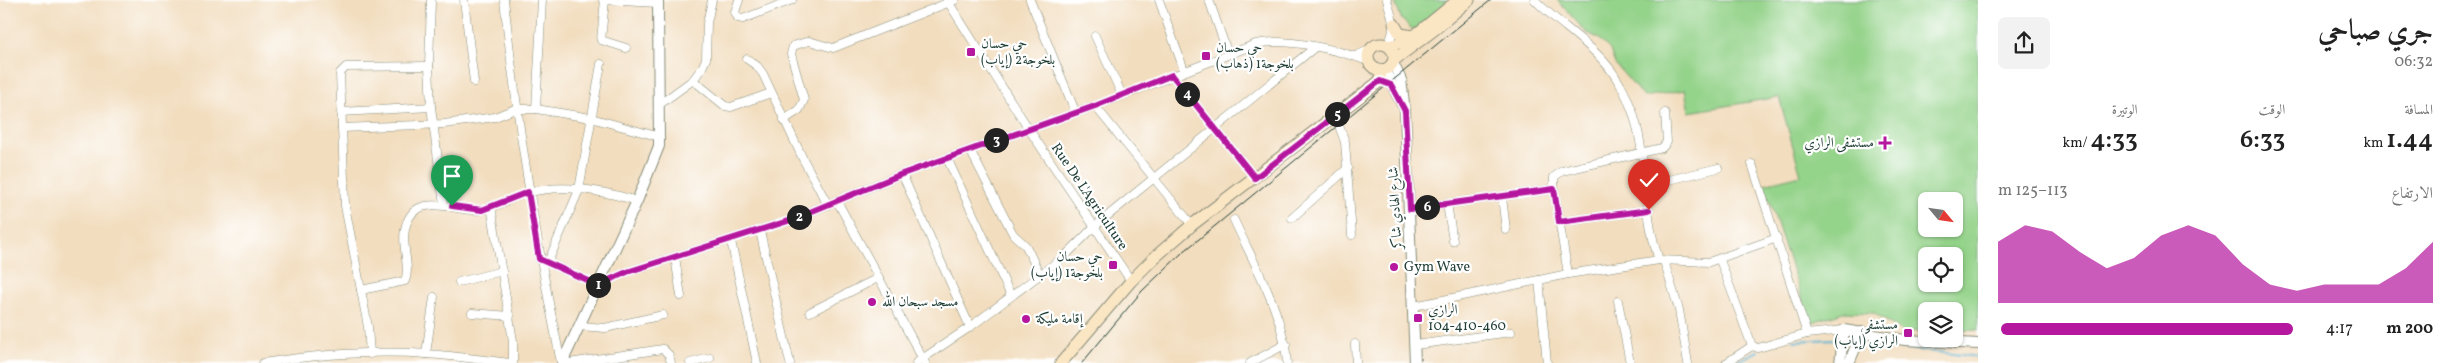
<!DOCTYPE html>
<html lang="ar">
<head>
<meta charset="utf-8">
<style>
	:root { --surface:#fff; --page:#f2f2f2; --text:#222; --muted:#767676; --accent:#b5179e }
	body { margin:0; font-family:Vollkorn,Amiri,serif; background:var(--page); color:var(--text); direction:rtl; height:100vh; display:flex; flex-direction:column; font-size:19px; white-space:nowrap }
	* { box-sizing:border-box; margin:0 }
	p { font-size:16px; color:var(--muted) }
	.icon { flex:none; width:28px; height:28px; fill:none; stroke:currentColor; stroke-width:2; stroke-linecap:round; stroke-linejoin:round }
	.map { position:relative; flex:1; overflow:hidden; direction:ltr }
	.drawer { display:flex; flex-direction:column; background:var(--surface); width:475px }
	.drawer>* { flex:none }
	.needle { width:32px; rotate:119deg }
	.controls { position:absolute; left:1918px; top:192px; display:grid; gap:10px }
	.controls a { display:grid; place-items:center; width:45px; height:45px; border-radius:8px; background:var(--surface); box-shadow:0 1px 4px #0004; font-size:25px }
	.pin { position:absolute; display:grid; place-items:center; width:42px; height:42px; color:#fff; margin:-51px -21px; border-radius:50% 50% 50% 0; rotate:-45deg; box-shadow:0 0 5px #0007 }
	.pin .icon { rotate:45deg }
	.km { position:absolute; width:25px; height:25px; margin:-12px; border-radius:50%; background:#222; color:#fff; font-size:14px; line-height:25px; text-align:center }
	.round { display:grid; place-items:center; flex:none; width:52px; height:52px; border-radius:8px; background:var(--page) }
	.head { display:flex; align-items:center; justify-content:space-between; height:85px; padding:0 20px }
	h1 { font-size:28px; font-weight:600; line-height:38px }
	.figures { display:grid; grid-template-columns:repeat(3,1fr); gap:8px; height:85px; padding:5px 20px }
	.figures div { display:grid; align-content:center }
	.figures b { font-size:25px; font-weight:600 }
	.figures small { font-size:14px; font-weight:400 }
	.figures p { font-size:14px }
	.chart { height:140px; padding:10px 20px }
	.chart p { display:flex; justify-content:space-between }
	.chart svg { width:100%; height:90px; margin-top:5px; fill:var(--accent); opacity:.7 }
	ul { padding:0 20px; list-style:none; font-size:16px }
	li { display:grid; grid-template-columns:80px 60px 1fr; align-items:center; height:38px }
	li i { height:12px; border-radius:6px; background:var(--accent) }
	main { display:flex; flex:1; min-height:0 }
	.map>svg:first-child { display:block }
</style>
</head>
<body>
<main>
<section class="drawer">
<div class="head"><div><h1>جري صباحي</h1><p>06:32</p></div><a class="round"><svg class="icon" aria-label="share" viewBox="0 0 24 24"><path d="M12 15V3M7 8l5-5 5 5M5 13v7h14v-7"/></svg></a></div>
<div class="figures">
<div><p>المسافة</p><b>1.44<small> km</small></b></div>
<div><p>الوقت</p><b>6:33</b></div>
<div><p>الوتيرة</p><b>4:33<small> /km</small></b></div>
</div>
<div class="chart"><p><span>الارتفاع</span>113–125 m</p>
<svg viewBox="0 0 160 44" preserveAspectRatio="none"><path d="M0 44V14L10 6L20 9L30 19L40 27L50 22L60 11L70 6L80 11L90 25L100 35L110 38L120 35L130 35L140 35L150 27L160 14V44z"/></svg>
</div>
<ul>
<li><b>200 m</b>4:17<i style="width:99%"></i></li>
</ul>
</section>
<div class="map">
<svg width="1978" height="363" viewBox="0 0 1978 363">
	<rect width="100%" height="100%" fill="#fff"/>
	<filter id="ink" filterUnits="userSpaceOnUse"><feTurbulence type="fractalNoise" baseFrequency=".02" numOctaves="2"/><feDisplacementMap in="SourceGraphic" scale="10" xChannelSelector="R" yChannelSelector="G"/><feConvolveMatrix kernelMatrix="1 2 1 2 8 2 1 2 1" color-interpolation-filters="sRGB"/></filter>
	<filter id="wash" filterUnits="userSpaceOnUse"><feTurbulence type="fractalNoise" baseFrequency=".0096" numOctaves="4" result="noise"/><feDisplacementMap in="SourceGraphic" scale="20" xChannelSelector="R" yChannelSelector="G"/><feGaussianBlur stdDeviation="1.12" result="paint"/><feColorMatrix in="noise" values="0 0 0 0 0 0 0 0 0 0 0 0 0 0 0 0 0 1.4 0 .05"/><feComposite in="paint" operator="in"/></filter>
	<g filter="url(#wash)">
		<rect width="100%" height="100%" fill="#f2ddbe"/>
		<!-- green -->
		<g fill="#94d38a" stroke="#5a885f" fill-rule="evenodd">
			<polygon points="1394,0 1448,0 1417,28 1412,29 1402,20"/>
			<path d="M1557 0H1978V330L1954 331V311H1926V331L1903 332 1874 313 1843 312 1810 323 1764 184 1801 175 1779 97 1689 112 1685 90 1644 97 1615 64 1610 50 1598 38 1586 32ZM1954 201V229H1926V201ZM1954 256V284H1926V256Z"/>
		</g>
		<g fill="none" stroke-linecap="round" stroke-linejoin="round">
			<!-- stream -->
			<g stroke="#52b1d1" stroke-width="2">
				<polyline points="1794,341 1834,339"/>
				<polyline points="1870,344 1978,357"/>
				<polyline points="1734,363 1758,351"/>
			</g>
		</g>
	</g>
	<g filter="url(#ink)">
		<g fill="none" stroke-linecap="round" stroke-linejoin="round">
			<defs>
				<g id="minor">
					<polyline points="431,0 429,66 431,107 444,205"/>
					<polyline points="464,0 474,82"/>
					<path d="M504 0C517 122 536 243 561 363"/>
					<polyline points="603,0 658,3"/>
					<polyline points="605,0 601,40 626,48"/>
					<polyline points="739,0 735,12 738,18 743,19 792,0"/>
					<polyline points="947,0 1028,128 1131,281"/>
					<polyline points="1030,0 1075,111"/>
					<polyline points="1159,0 1184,70"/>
					<polyline points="1209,0 1228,54"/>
					<path d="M1535 0C1559 25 1593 44 1613 73 1655 133 1637 197 1659 260"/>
					<polyline points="1095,36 1122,95"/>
					<path d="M1386 45C1399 31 1391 15 1387 0"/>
					<polyline points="1356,56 1369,50"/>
					<polyline points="747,59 757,66 763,74 803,159 828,205"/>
					<polyline points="1172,75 1255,178"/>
					<polyline points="693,80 725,106 731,107 771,93"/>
					<polyline points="660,104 693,80 702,68 706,59 707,23 712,0"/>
					<polyline points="1095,106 1192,225"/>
					<polyline points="536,109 542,0"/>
					<polyline points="341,112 431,107"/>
					<polyline points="1335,115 1345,142 1352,235"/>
					<polyline points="784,120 799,110 804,100 791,54 793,46 809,41 833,48 955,0"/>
					<polyline points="342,128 444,124 495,117 515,109 536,109 591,118 660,137"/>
					<polyline points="970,150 1013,234 1026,246 1040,275"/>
					<polyline points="947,158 1011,296"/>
					<polyline points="1752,164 1807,334"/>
					<polyline points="902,174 970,327"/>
					<polyline points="1647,182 1669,180 1718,168"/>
					<polyline points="1502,197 1506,230"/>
					<polyline points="837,201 925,363"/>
					<polyline points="1447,204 1453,241"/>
					<polyline points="491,206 513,341 513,363"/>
					<polyline points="1410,209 1554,189"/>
					<polyline points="1292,218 1348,168"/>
					<path d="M1234 220C1254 264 1284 314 1287 363"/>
					<polyline points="1559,222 1649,210"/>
					<polyline points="760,231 790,363"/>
					<polyline points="731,241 757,363"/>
					<polyline points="675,257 681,296"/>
					<path d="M539 259 598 285 627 272 788 221 902 174 1095 106 1256 44C1287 37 1338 50 1368 61"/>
					<polyline points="1720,260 1752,346 1758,348 1807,334 1844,330"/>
					<polyline points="1664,261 1679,310 1688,363"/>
					<polyline points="548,262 579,190 601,64"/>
					<polyline points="1568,274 1554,189 1554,177 1562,171 1662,148 1667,142 1665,113"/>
					<polyline points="1539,280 1547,363"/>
					<polyline points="459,282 502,271"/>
					<path d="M361 290 405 281C412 265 397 239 409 218 422 193 462 213 481 210 497 207 512 197 528 193 561 183 604 191 637 201"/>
					<polyline points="1618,301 1630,363"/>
					<polyline points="1414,306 1568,274 1659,260 1709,262 1777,238"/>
					<polyline points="810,312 878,278"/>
					<polyline points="472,313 510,316"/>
					<polyline points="580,326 605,328 663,315"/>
					<polyline points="1355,344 1356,363"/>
					<polyline points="1415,345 1511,332"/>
					<polyline points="370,354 368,327 345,206 340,73 346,67 429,66"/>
					<polyline points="426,354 434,297"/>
					<path d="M263 363C316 355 373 350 427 354 455 356 483 360 511 363"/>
					<polyline points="569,363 663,349 669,355 671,363"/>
					<polyline points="690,363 710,358"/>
					<polyline points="916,363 970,327 1065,256 1095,226 1314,48"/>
					<polyline points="1250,363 1286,344"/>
					<polyline points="1726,363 1752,346"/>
				</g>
				<g id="tertiary">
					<polyline points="1393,63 1401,80 1405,111 1415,363"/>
					<polyline points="1384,69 1402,104"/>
					<polyline points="562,363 637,201 659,146 658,0"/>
					<polyline points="1840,363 1844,330 1905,340 1978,344"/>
					<polyline points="1849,363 1862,332"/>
				</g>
				<g id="secondary">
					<polyline points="1394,24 1400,34 1414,36"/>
					<circle cx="1381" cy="57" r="13"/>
					<polyline points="1388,46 1407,41 1414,36 1458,0"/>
					<polyline points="1394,60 1435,29 1469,0"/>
					<polyline points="1061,363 1131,281 1154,258 1192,225 1380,81 1381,70"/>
				</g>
			</defs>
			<!-- minor casing -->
			<use href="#minor" stroke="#888d79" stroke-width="9"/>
			<!-- tertiary casing -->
			<use href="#tertiary" stroke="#888d79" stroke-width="12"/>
			<!-- secondary casing -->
			<use href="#secondary" stroke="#888d79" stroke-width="13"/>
			<!-- minor -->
			<use href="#minor" stroke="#fff" stroke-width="8"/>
			<!-- tertiary -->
			<use href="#tertiary" stroke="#fff" stroke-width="10"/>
			<!-- secondary -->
			<use href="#secondary" stroke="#fbe6c4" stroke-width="11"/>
			<!-- tram -->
			<polyline stroke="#1f3d34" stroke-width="1" points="1082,363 1142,291 1182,253 1491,0"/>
		</g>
	</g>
	<g fill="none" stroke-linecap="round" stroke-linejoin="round" filter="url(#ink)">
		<defs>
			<polyline id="route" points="452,206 482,210 528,192 539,259 598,285 627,272 788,221 902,174 1095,106 1172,75 1255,178 1380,81 1391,85 1405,111 1410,209 1554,189 1559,222 1649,210"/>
		</defs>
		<!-- route casing -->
		<use href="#route" stroke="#fff" stroke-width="10"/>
		<!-- route -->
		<use href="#route" stroke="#b5179e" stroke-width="6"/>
	</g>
	<!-- markers -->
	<g fill="#b5179e" stroke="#fff" stroke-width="2">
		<rect x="966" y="47" width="10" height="10" rx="2.5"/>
		<rect x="1201" y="51" width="10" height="10" rx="2.5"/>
		<path d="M1882.5 135.5h5v5h5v5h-5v5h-5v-5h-5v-5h5z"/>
		<rect x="1108" y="260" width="10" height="10" rx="2.5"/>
		<circle cx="1394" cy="267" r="5"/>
		<circle cx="872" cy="302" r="5"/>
		<rect x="1413" y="313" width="10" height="10" rx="2.5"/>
		<circle cx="1026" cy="319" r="5"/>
		<rect x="1903" y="328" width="10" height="10" rx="2.5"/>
	</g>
	<g text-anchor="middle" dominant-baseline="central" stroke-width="4.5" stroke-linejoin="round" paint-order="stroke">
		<!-- poi labels -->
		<g font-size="14" fill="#1f3d34" stroke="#fff" text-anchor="start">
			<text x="981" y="44">حي حسان<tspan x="981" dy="16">بلخوجة2 (إياب)</tspan></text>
			<text x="1216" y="48">حي حسان<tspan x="1216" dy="16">بلخوجة1 (ذهاب)</tspan></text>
			<text x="1874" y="143" text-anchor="end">مستشفى الرازي</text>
			<text x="1103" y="257" text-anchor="end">حي حسان<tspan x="1103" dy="16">بلخوجة1 (إياب)</tspan></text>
			<text x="1404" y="267">Gym Wave</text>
			<text x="882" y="302">مسجد سبحان الله</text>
			<text x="1428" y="310">الرازي<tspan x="1428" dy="16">104-410-460</tspan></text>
			<text x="1036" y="319">إقامة مليكة</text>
			<text x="1898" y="325" text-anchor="end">مستشفى<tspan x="1898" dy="16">الرازي (إياب)</tspan></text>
		</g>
		<!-- street labels -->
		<g font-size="14" fill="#1f3d34" stroke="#fff">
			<text transform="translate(1089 197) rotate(56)">Rue De L'Agriculture</text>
			<text transform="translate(1396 208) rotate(-93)">شارع الهادي شاكر</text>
		</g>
	</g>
</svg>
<div class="controls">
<a><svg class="needle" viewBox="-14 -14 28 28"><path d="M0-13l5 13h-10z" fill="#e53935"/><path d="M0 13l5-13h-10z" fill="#767676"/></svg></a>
<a><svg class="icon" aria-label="locate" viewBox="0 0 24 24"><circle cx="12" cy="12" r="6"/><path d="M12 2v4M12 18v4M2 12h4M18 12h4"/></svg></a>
<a><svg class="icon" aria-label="layers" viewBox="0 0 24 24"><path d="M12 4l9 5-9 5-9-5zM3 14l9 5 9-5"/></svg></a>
</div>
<div class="pin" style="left:452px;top:206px;background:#1e9e55"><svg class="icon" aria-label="arrive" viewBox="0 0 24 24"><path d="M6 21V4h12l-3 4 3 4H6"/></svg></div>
<div class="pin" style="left:1649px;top:210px;background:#d93025"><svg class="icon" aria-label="check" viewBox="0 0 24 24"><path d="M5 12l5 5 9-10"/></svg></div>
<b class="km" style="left:598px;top:285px">1</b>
<b class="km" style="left:799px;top:217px">2</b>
<b class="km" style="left:996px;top:140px">3</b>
<b class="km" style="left:1187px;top:94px">4</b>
<b class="km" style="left:1337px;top:114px">5</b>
<b class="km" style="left:1427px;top:207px">6</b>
</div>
</main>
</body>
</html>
